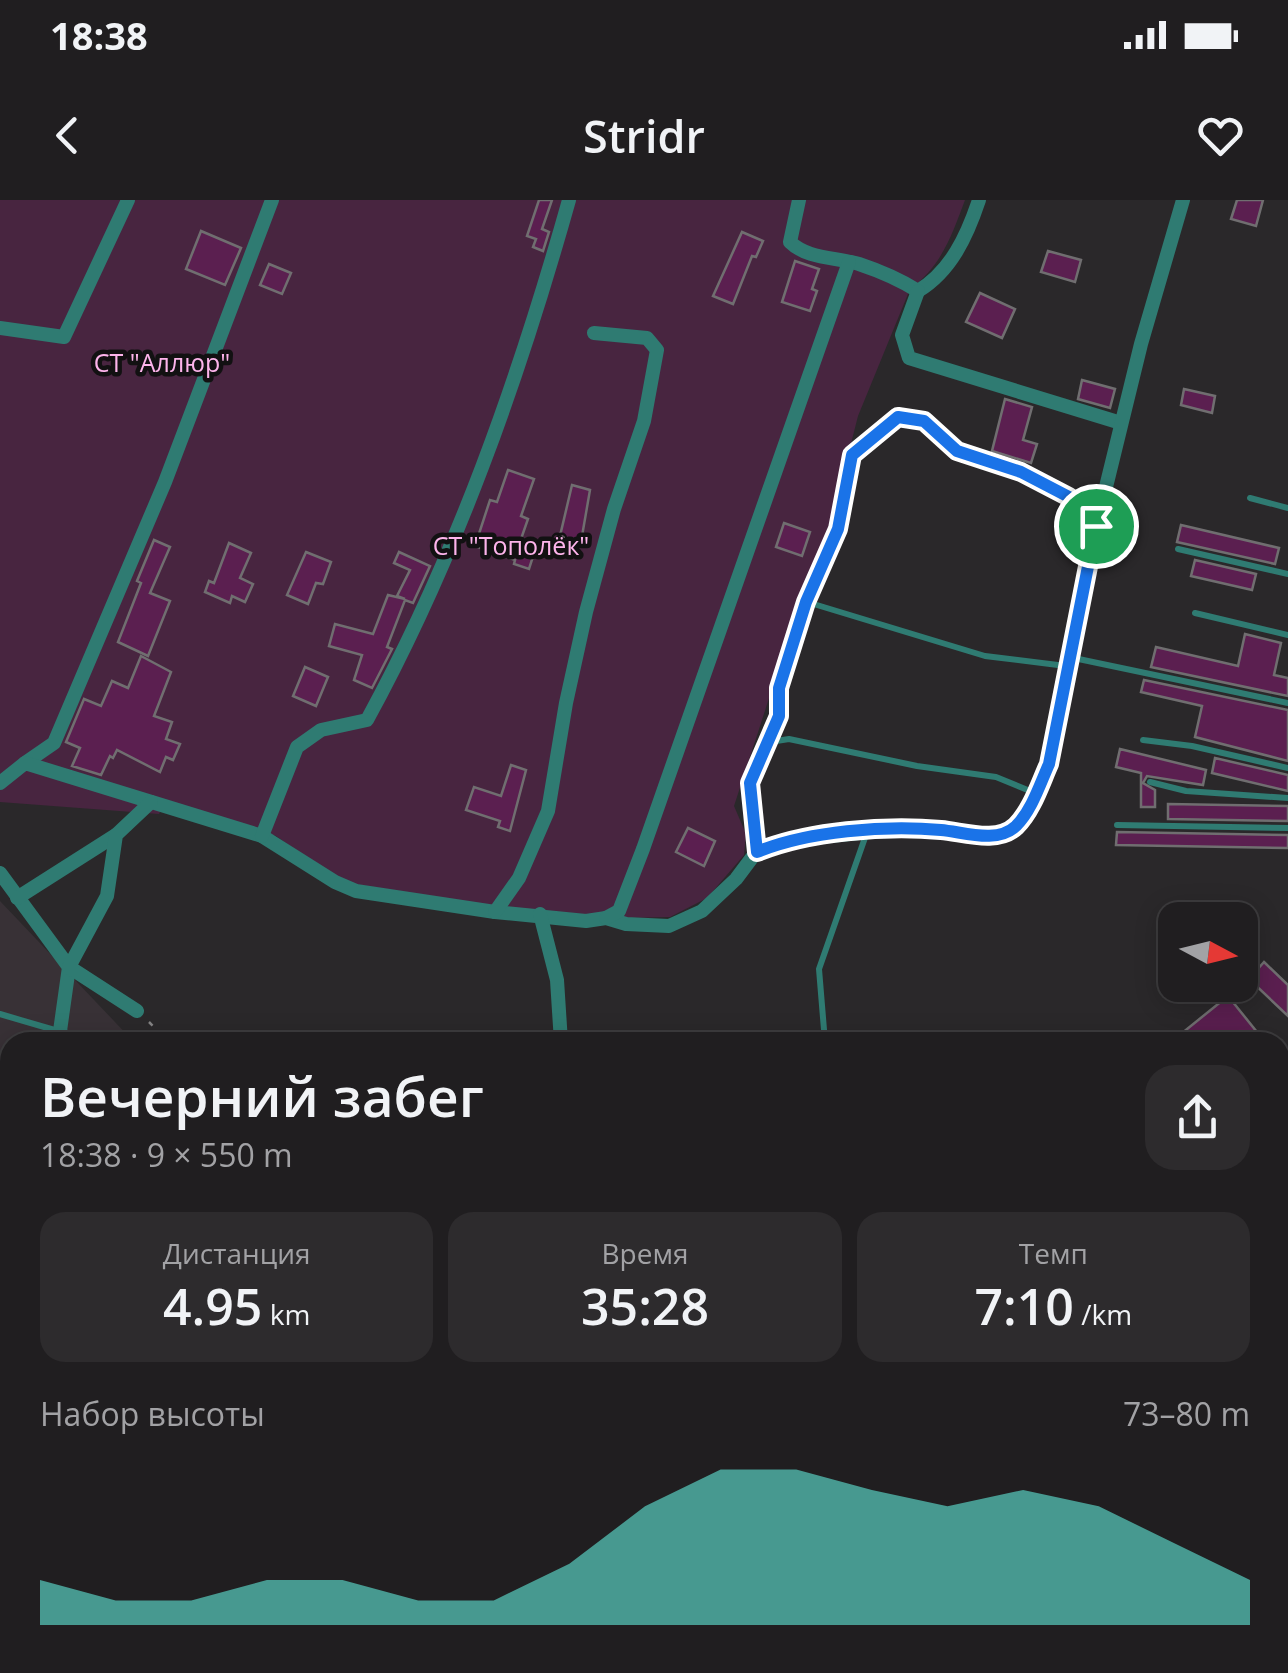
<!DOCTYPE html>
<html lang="ru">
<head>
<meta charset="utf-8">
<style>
	:root { --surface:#201e20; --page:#2d2b2d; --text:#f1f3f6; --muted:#a2a2a5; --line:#3d3c3e; --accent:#58cec0 }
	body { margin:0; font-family:"Open Sans",sans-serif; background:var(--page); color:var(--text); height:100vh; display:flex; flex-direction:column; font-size:38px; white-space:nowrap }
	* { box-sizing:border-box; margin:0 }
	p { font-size:32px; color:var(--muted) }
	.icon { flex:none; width:55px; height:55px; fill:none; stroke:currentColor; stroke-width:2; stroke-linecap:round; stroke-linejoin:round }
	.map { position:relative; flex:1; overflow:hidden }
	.sheet { position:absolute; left:0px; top:832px; width:1290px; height:642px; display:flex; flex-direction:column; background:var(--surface); border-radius:30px 30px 0 0; box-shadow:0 5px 25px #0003,0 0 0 2px var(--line) }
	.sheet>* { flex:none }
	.needle { width:65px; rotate:97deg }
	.controls { position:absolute; left:1158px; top:702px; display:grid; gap:20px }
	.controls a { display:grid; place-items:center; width:100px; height:100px; border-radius:20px; background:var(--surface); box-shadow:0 5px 25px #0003,0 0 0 2px var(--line); font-size:50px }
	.pin { position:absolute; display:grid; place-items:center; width:85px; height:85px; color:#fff; margin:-42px; border:5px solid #fff; border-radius:50%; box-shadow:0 2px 10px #0007 }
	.round { display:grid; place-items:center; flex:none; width:105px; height:105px; border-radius:30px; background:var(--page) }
	.summary { display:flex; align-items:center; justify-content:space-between; height:170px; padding:0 40px }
	h1 { font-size:55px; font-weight:600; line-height:75px }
	.metrics { display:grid; grid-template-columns:repeat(3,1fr); gap:15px; height:170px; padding:10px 40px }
	.metrics div { display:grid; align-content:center; border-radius:25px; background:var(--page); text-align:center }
	.metrics b { font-size:50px; font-weight:600 }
	.metrics small { font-size:28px; font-weight:400 }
	.metrics p { font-size:28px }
	.chart { height:280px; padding:20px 40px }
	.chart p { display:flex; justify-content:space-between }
	.chart svg { width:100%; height:180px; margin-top:10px; fill:var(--accent); opacity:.7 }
	.status { display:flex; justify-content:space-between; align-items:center; height:70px; padding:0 50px; background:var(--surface); direction:ltr }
	.status svg { height:28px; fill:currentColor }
	header { display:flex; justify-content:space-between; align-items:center; height:130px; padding:0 40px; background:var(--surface); font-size:45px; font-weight:600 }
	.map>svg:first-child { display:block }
</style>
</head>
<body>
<div class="status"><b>18:38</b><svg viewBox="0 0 49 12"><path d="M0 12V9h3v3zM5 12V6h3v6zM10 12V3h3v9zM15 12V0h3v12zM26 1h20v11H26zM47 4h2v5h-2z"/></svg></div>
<header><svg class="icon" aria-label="back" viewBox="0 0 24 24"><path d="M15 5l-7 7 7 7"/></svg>Stridr<svg class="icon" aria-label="heart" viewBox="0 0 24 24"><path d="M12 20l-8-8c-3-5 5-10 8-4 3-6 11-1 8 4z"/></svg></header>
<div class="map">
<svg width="1288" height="1473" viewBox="0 0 1288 1473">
	<rect width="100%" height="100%" fill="#2a282a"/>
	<!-- built -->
	<polygon fill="#383136" points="0,701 134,842 10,842 10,1465 1280,1465 1280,1076 1288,1086 1288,1473 0,1473"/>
	<!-- green -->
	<path fill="#482540" d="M0 0H965C952 35 941 67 910 89L858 216 829 330 799 406 734 606 746 634 744 655 707 698 670 717 625 718 495 706 341 682 276 636 166 600 159 614 0 602Z"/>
	<!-- building -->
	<g fill="#5b1f50" stroke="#706e70" stroke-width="2.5">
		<polygon points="539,0 552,0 542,29 549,32 543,51 533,47 536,39 527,36"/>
		<polygon points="1237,0 1263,0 1256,26 1231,19"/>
		<polygon points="201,31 241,48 225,85 186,69"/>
		<polygon points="742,32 763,41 756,57 752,56 733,104 713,96"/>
		<polygon points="1048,51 1081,60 1075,82 1041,72"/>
		<polygon points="795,61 819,69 812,89 817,91 810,111 782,102"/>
		<polygon points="269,64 291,73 282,94 260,85"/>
		<polygon points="980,93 1015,109 1002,138 966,122"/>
		<polygon points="1082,180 1115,189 1110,208 1078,199"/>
		<polygon points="1184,189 1215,196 1212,213 1181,205"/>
		<polygon points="1005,199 1032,207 1023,240 1037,244 1031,263 992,251"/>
		<polygon points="508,270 534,279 521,316 528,319 521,339 537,344 529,369 514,364 515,360 475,346 490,300 497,302"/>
		<polygon points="572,285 590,290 581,342 560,336"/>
		<polygon points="784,323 810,332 802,356 776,347"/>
		<polygon points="1181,325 1279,348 1275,364 1177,342"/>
		<polygon points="154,340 170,347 150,393 170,401 148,456 118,442 141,383 137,381"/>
		<polygon points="229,343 251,353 240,378 253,384 245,402 232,396 230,403 205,392 209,381 214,383"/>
		<polygon points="306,352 331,362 323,384 316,383 308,404 287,395"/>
		<polygon points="399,352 430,366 413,403 405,400 387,447 392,449 372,488 354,480 362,455 329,446 335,424 373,434 388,395 405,399 397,396 410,370 394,363"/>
		<polygon points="1195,360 1256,374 1252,390 1191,376"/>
		<polygon points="1245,434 1281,443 1274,475 1288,478 1288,496 1151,467 1156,447 1238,466"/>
		<polygon points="141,456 171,472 154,516 172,522 166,539 180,544 173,560 166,557 160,572 117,550 113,558 110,556 101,575 72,566 80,548 66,542 84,499 101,506 112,481 128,488"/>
		<polygon points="305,467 328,477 316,506 293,496"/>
		<polygon points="1144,480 1288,510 1288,561 1195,537 1202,506 1141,492"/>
		<polygon points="1120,549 1206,570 1203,585 1147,576 1143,583 1155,590 1155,607 1141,607 1141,573 1116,567"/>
		<polygon points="1215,558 1288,575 1288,591 1212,573"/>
		<polygon points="511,565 526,570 510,631 498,627 500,621 466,610 474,587 501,596"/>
		<polygon points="1168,604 1288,606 1288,621 1168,619"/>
		<polygon points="688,628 715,641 704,666 676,652"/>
		<polygon points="1117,632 1288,635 1288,648 1116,645"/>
		<polygon points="1264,762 1288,785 1288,816 1249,779"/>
		<polygon points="1228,796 1265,842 1171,842"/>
	</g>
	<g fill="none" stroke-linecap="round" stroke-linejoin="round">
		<!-- path -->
		<polyline stroke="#858485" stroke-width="2.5" stroke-dasharray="5 8" stroke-linecap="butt" points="149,822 169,842"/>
		<!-- service -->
		<g stroke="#2f7b72" stroke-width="6">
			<polyline points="1250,298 1288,308"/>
			<polyline points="1178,349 1288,374"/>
			<polyline points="807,402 985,456 1066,466"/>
			<polyline points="1195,413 1288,435"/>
			<polyline points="1069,457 1288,503"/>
			<polyline points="1143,540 1192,546 1288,568"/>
			<polyline points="770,542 789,539 917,566 996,577 1035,593"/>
			<polyline points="1150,582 1186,591 1288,598"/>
			<polyline points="1117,625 1288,628"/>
			<polyline points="0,814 58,831"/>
			<polyline points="825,842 819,769 867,632"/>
			<polyline points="1280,1042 1288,1051"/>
			<polyline points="1280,1411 1288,1409"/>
			<polyline points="0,1435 10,1425"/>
			<polyline points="918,1465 926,1473"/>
			<polyline points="38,1473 45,1465"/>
			<polyline points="1166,1473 1173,1465"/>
		</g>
		<!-- minor -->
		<g stroke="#2f7b72" stroke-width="14">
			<path d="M799 0 790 42C807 59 836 57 859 64 880 71 899 79 918 91 951 71 967 36 979 0"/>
			<polyline points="918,91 902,135 909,158 1121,223"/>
			<polyline points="0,128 64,137 128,0"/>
			<polyline points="25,563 54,543 165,282 272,0"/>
			<polyline points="0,583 25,563 262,636 335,682 356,691 495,712 586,721 606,718 626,724 669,726 702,711 736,679 757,651 782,641 898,629 940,630 985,637 1014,628 1033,601 1049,565 1082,385 1141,144 1183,0"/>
			<path d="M262 636 297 547 321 530 367 520C456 357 519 178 569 0"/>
			<polyline points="757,651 749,583 779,516 779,489 806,402 839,329 852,255 899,217 924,221 957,251 1021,272 1069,297 1096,326"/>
			<polyline points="0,673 69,767 60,831 67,842"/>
			<polyline points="17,698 116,635"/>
			<polyline points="495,712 519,678 548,611 566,503 586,412 614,309 644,221 657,150 647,138 594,133"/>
			<polyline points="540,714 557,780 561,842"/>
			<polyline points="606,718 619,711 643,649 849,62"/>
			<polyline points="137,811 69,767 107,696 116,635 151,602"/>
			<polyline points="828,1465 836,1473"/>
			<polyline points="82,1473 87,1465"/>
		</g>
	</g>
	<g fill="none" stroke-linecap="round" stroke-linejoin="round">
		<defs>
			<path id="route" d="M898 217 924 221 957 251 1021 272 1069 297 1096 326 1049 564C1040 584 1032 610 1016 626 997 644 964 632 941 630 885 625 808 631 757 652L750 583 779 516V488L806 402 838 329 852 255Z"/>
		</defs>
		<!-- route casing -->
		<use href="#route" stroke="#fff" stroke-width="20"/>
		<!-- route -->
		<use href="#route" stroke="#1a73e8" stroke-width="12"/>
	</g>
	<g text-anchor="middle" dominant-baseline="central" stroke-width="9" stroke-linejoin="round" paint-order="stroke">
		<!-- park labels -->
		<g font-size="25" fill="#fdb4eb" stroke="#121112">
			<text x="162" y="162">СТ "Аллюр"</text>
			<text x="511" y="345">СТ "Тополёк"</text>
		</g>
	</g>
</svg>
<div class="controls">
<a><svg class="needle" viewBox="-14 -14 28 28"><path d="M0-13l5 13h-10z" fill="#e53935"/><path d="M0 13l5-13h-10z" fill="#a2a2a5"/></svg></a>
</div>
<div class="pin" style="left:1096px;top:326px;background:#1e9e55"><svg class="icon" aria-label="arrive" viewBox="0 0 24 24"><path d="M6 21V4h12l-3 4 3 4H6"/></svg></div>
<section class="sheet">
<div class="summary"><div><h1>Вечерний забег</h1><p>18:38 · 9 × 550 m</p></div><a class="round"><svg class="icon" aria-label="share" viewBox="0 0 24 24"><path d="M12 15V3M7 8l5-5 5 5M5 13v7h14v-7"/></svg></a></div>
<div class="metrics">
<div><p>Дистанция</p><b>4.95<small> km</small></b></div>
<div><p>Время</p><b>35:28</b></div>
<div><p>Темп</p><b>7:10<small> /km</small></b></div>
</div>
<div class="chart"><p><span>Набор высоты</span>73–80 m</p>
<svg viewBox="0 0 160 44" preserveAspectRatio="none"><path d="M0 44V33L10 38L20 38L30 33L40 33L50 38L60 38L70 29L80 15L90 6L100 6L110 11L120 15L130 11L140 15L150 24L160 33V44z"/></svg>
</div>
</section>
</div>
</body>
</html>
